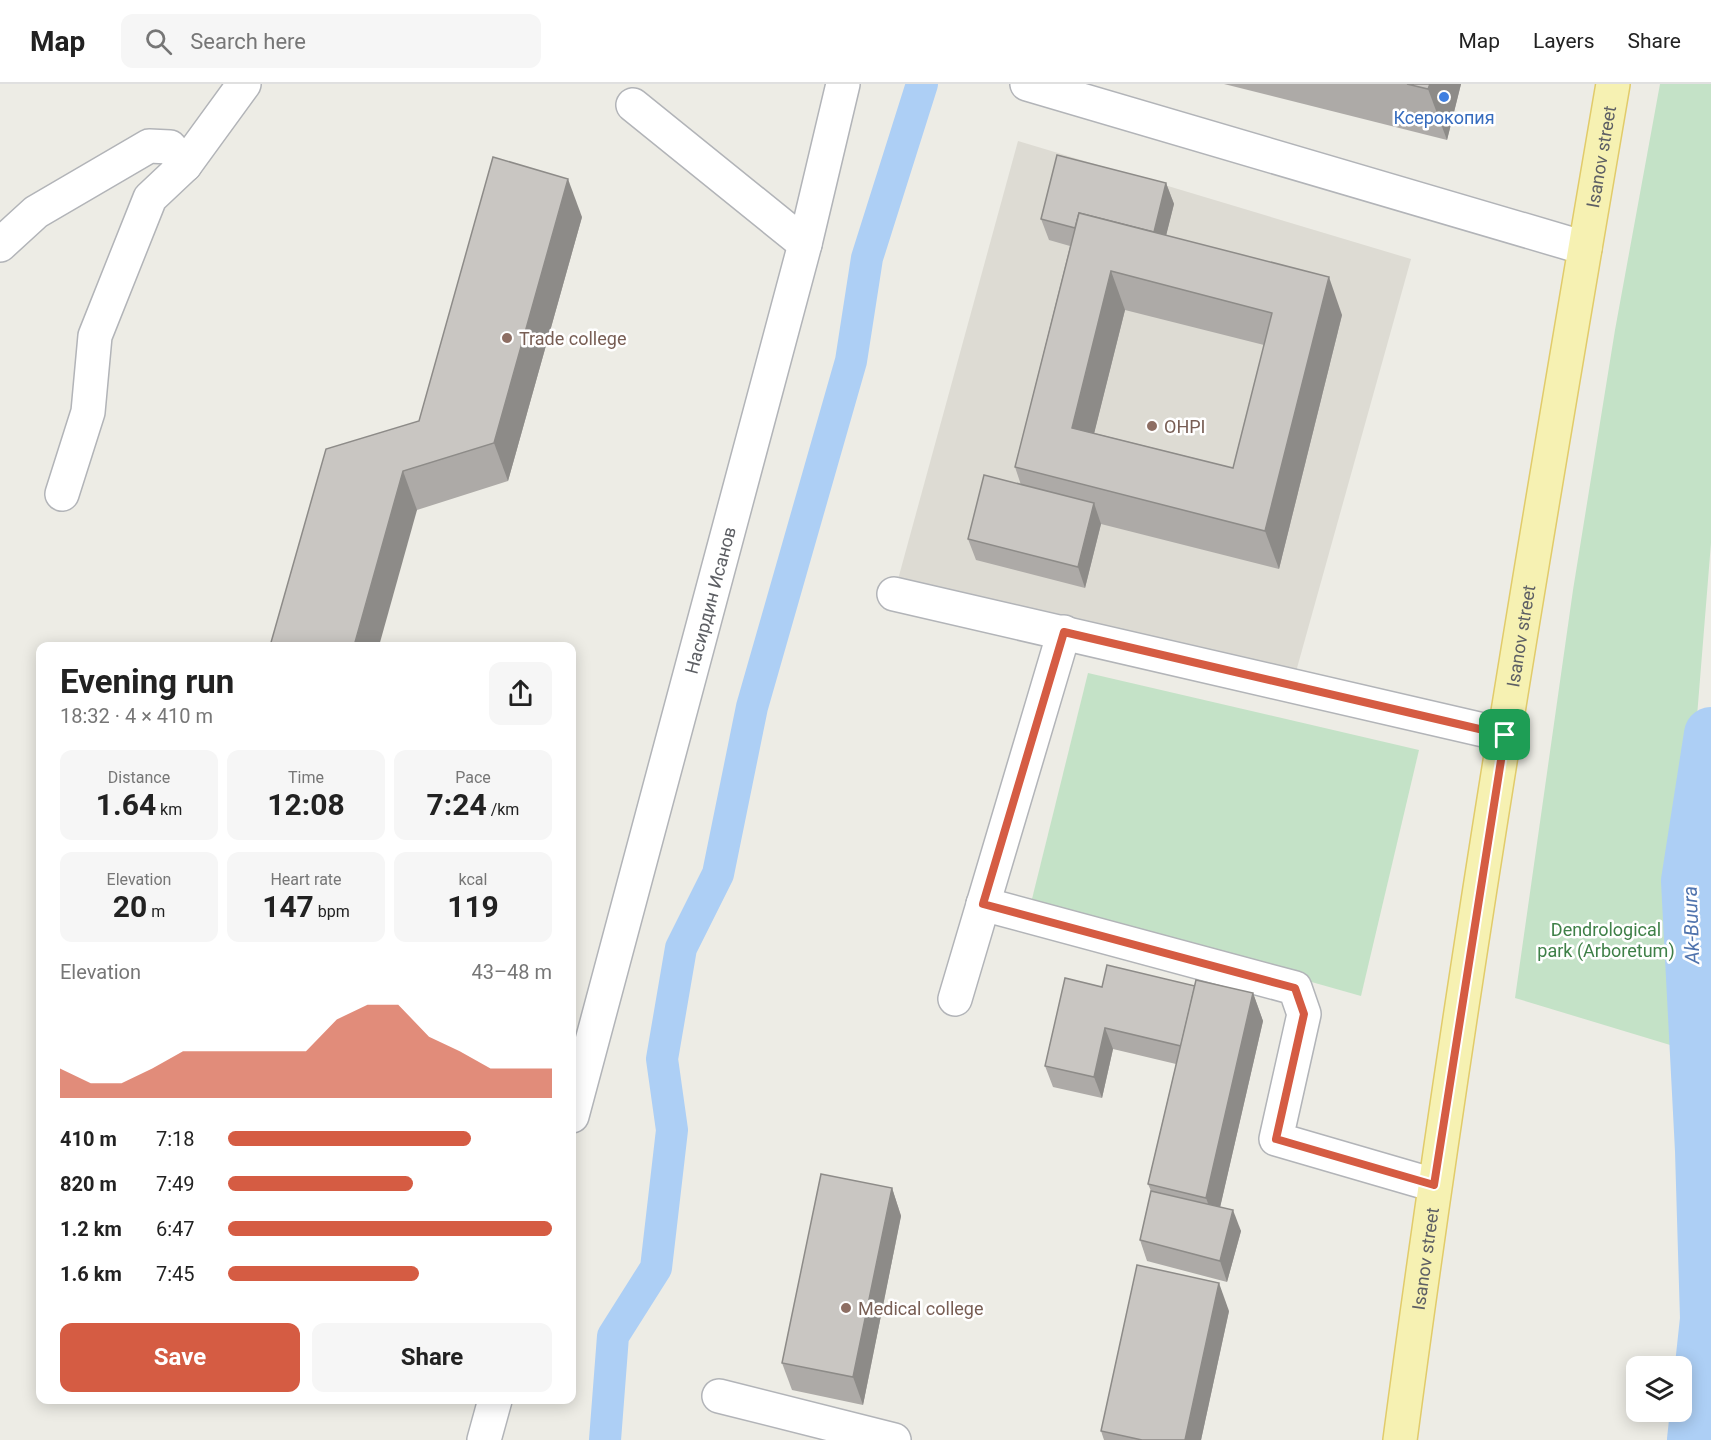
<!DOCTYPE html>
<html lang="en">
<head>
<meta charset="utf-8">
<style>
	:root { --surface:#fff; --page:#f6f6f6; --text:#222; --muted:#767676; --line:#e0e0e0; --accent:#d55c43 }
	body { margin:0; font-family:Roboto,sans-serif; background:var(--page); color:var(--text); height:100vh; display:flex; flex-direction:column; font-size:22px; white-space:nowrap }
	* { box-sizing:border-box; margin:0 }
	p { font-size:20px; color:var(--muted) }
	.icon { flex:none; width:33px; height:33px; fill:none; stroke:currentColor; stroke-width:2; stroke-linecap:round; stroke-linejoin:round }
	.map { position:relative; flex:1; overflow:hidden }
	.details { position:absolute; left:36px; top:558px; width:540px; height:762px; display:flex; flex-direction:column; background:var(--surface); border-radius:12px; box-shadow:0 3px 15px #0003 }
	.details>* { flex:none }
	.fabs { position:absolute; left:1626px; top:1272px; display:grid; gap:12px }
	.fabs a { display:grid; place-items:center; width:66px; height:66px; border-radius:12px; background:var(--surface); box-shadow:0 3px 15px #0003; font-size:30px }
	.pin { position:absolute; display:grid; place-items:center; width:51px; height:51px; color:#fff; margin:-26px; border-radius:12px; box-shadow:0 3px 9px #0006 }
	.round { display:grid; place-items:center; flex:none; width:63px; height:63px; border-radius:12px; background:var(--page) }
	.overview { display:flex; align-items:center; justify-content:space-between; height:102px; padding:0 24px }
	h1 { font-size:33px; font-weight:700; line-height:45px }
	.stats { display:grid; grid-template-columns:repeat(3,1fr); gap:9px; height:102px; padding:6px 24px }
	.stats div { display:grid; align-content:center; border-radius:12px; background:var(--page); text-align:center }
	.stats b { font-size:30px; font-weight:700 }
	.stats small { font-size:16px; font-weight:400 }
	.stats p { font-size:16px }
	.chart { height:168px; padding:12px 24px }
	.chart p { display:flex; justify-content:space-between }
	.chart svg { width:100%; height:108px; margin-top:6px; fill:var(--accent); opacity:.7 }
	.action { display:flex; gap:12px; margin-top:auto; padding:12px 24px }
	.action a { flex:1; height:69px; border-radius:12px; background:var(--accent); color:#fff; font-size:24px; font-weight:700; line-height:69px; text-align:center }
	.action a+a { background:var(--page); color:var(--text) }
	ul { padding:0 24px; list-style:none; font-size:20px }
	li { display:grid; grid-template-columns:96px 72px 1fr; align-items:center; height:45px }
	li i { height:15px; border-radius:8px; background:var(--accent) }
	header { display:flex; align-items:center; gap:36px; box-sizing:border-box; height:84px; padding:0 30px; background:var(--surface); border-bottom:2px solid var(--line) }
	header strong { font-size:28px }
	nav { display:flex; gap:33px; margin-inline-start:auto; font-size:21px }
	.search { width:420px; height:54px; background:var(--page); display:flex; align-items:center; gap:15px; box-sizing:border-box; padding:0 21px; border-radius:12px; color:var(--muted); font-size:22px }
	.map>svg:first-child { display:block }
</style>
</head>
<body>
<header>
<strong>Map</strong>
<div class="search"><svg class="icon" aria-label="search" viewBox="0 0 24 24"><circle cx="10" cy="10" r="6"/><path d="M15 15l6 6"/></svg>Search here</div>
<nav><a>Map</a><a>Layers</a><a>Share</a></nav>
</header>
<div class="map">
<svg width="1711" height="1356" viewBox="0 0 1711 1356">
	<rect width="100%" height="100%" fill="#edece5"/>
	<!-- education -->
	<polygon fill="#dddbd3" points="1018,57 1411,175 1292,602 894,510"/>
	<!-- green -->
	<g fill="#c4e2c7">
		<polygon points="1660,0 1711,0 1711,459 1688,744 1690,967 1515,914 1573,506 1615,246"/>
		<polygon points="1088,589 1419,666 1361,912 1031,819"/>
	</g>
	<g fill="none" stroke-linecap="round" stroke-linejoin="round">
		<!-- canal -->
		<polyline stroke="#adcff5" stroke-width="32" points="605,1356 613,1252 656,1184 672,1046 662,975 681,864 718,790 752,623 851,277 867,174 922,0"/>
		<!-- river -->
		<polyline stroke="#adcff5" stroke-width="54" points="1694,1356 1707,1235 1702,1067 1688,797 1711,650"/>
		<defs>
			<g id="minor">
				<polyline points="1027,0 1585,164"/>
				<polyline points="633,21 805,160"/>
				<polyline points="0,161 36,128 149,62 170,63 185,81"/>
				<polyline points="62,410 88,328 95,252 150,114 185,81 244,0"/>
				<polyline points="894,510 1505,651"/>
				<polyline points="983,820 1295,904 1304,930 1276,1055 1434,1101"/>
				<polyline points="955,915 1064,548"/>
				<path id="s1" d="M572 1032 805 160 843 0"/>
				<polyline points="719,1312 894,1356"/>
				<polyline points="484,1356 495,1316"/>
			</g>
			<g id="major">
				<path id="s2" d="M1400 1356C1460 902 1536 451 1613 0"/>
			</g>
		</defs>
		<!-- minor casing -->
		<use href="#minor" stroke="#b2b4b8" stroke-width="36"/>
		<!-- major casing -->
		<use href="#major" stroke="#e1cb6a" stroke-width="36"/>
		<!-- minor -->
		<use href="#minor" stroke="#fff" stroke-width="33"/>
		<!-- major -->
		<use href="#major" stroke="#f6f1b2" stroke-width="33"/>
	</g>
	<!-- wall -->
	<g fill="#adaaa7" fill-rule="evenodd">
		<polygon points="1224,0 1461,0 1447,56"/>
		<path d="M1166 99 1174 120 1166 151 1342 231 1279 485 1101 440 1085 504 976 476 968 455 1021 401 1015 383 1070 162 1049 156 1041 135ZM1125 226 1264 261 1233 384 1094 349Z"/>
		<polygon points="582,133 508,397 417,426 270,562 419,337"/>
		<polygon points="1195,902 1253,909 1263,937 1220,1123 1241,1147 1227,1198 1147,1177 1140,1156 1151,1107 1148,1100 1176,980 1113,965 1102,1014 1053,1003 1045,982 1102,903"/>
		<polygon points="892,1104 901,1132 863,1321 792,1306 782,1279"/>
		<polygon points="1229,1227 1201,1356 1104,1356 1101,1347"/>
	</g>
	<!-- shaded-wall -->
	<g fill="#8d8b88">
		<polygon points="1430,0 1461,0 1447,56 1428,5"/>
		<polygon points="568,95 582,133 508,397 494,359"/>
		<polygon points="1166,99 1174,120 1158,184 1150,163"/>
		<polygon points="1111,187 1125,226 1086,382 1072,344"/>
		<polygon points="1329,193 1342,231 1279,485 1265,447"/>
		<polygon points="403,387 417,426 379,562 354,562"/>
		<polygon points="1094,419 1101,440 1085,504 1078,483"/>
		<polygon points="1253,909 1263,937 1216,1141 1206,1114"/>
		<polygon points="1105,944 1113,965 1102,1014 1094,993"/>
		<polygon points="892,1104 901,1132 863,1321 853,1293"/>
		<polygon points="1233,1126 1241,1147 1227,1198 1220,1177"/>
		<polygon points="1219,1199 1229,1227 1201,1356 1185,1356"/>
	</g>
	<!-- building -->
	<g fill="#c9c6c2" stroke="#8d8b88" stroke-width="1.5" fill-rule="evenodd">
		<polygon points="1407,0 1430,0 1428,5"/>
		<polygon points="1057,71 1166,99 1154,148 1079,129 1075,144 1041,135"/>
		<polygon points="493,73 568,95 494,359 403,387 354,562 270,562 326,365 419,337"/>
		<path d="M1079 129 1329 193 1265 447 1015 383ZM1111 187 1272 229 1233 384 1072 344Z"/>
		<polygon points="984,391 1094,419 1078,483 968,455"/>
		<polygon points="1107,881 1195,902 1181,962 1105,944 1094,993 1045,982 1065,894 1102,903"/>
		<polygon points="1196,896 1253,909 1206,1114 1148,1100"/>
		<polygon points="821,1090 892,1104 853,1293 782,1279"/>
		<polygon points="1151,1107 1233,1126 1220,1177 1140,1156"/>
		<polygon points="1137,1181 1219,1199 1185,1356 1142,1356 1101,1347"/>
	</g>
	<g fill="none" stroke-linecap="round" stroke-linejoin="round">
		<defs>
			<polygon id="route" points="1064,548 1505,651 1434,1101 1276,1055 1304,930 1295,904 983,820"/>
		</defs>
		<!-- route casing -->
		<use href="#route" stroke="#fff" stroke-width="12"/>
		<!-- route -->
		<use href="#route" stroke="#d55c43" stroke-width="8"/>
	</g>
	<!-- markers -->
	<circle fill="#3f7fe0" stroke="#fff" stroke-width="2" cx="1444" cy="13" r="6"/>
	<g fill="#8d6e63" stroke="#fff" stroke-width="2">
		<circle cx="507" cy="254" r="6"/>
		<circle cx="1152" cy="342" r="6"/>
		<circle cx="846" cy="1224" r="6"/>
	</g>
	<g text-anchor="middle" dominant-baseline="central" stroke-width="5" stroke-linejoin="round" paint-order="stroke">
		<!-- shop labels -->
		<g font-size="18" fill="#366cbe" stroke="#fff">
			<text x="1444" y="33">Ксерокопия</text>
		</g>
		<!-- street labels -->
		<g font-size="18" fill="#5d5f64" stroke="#fff">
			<text stroke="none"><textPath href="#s2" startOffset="1299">Isanov street</textPath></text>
			<text stroke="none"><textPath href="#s1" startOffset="534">Насирдин Исанов</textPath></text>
			<text stroke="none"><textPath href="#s2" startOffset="813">Isanov street</textPath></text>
			<text stroke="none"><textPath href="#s2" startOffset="183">Isanov street</textPath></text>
		</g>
		<!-- education labels -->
		<g font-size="18" fill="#785e54" stroke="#fff" text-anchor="start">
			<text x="519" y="254">Trade college</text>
			<text x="1164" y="342">OHPI</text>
			<text x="858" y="1224">Medical college</text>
		</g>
		<!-- park labels -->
		<g font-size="18" fill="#3f8048" stroke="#fff">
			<text x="1606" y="845">Dendrological<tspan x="1606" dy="21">park (Arboretum)</tspan></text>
		</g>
		<!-- water labels -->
		<g font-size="20" font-style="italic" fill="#5074ae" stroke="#fff">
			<text transform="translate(1691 841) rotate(-92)">Ak-Buura</text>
		</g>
	</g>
</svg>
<div class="fabs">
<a><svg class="icon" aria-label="layers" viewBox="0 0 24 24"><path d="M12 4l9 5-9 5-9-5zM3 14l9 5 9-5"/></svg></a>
</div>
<div class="pin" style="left:1505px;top:651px;background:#1e9e55"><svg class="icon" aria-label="arrive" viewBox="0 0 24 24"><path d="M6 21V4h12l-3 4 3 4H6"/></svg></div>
<section class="details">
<div class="overview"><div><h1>Evening run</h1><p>18:32 · 4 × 410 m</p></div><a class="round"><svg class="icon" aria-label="share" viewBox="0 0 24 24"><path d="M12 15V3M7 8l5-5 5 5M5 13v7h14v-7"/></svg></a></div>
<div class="stats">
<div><p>Distance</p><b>1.64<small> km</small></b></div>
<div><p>Time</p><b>12:08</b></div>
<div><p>Pace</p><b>7:24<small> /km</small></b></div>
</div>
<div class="stats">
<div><p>Elevation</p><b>20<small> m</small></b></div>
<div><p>Heart rate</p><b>147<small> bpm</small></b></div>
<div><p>kcal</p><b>119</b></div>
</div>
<div class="chart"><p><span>Elevation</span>43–48 m</p>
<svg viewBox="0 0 160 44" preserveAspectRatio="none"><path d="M0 44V32L10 38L20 38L30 32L40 25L50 25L60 25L70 25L80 25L90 12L100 6L110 6L120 19L130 25L140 32L150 32L160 32V44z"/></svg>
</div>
<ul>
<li><b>410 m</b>7:18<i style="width:75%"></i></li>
<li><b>820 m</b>7:49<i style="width:57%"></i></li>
<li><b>1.2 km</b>6:47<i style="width:100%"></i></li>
<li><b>1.6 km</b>7:45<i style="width:59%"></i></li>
</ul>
<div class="action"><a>Save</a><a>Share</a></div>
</section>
</div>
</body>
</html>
